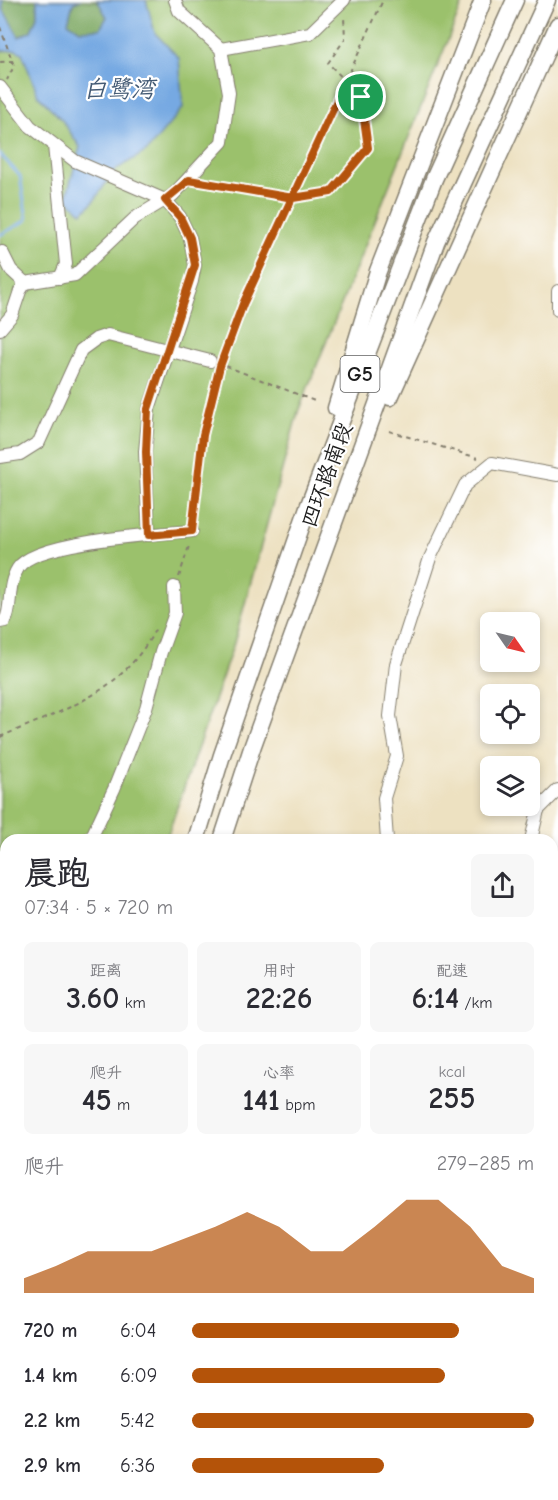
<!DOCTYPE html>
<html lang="zh">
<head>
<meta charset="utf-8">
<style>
	:root { --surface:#fff; --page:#f7f7f7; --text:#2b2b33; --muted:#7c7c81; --accent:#b45309 }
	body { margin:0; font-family:"Comic Neue","LXGW WenKai TC",sans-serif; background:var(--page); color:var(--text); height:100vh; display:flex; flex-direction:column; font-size:22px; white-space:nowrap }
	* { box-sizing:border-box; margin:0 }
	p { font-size:20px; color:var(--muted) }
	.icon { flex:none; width:33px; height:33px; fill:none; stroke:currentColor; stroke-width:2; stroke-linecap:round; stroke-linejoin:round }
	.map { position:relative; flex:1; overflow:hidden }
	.panel { position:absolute; left:0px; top:834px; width:558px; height:666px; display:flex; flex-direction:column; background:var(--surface); border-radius:18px 18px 0 0; box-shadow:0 3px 9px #0003 }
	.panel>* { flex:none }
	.needle { width:39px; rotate:124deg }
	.controls { position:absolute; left:480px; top:612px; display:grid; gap:12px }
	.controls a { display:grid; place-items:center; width:60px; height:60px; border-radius:9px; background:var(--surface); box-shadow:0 3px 9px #0003; font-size:30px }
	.pin { position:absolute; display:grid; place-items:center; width:51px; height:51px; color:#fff; margin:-26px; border:3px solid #fff; border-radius:50%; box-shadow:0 2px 6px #0007 }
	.round { display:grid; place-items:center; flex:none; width:63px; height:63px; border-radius:9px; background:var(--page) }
	.summary { display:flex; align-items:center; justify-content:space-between; height:102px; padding:0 24px }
	h1 { font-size:33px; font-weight:700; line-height:45px }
	.metrics { display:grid; grid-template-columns:repeat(3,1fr); gap:9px; height:102px; padding:6px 24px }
	.metrics div { display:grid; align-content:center; border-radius:9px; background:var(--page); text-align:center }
	.metrics b { font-size:30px; font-weight:700 }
	.metrics small { font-size:16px; font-weight:400 }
	.metrics p { font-size:16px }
	.chart { height:168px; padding:12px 24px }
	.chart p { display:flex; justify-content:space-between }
	.chart svg { width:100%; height:108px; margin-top:6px; fill:var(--accent); opacity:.7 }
	ul { padding:0 24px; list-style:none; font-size:20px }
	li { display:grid; grid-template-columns:96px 72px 1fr; align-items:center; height:45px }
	li i { height:15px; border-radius:8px; background:var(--accent) }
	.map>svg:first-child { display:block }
</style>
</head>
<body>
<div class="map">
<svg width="558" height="1500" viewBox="0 0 558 1500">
	<rect width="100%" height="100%" fill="#fff"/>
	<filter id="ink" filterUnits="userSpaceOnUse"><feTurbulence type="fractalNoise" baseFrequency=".0167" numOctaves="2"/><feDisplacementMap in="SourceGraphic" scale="12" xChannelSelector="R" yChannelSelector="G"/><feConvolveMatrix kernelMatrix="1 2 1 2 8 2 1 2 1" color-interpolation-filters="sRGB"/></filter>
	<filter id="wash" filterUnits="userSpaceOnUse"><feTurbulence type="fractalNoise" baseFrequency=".008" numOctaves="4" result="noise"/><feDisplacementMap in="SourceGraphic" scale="24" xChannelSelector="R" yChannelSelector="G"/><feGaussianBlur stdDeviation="1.35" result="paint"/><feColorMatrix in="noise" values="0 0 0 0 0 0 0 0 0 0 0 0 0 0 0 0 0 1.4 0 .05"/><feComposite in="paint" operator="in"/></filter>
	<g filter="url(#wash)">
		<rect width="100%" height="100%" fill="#ede1c1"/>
		<!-- green -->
		<polygon fill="#9bc16c" stroke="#5c6e44" stroke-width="1.5" points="0,0 464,0 298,412 234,643 166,840 6,840 6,1414 0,1441"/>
		<!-- forest -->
		<g fill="#7ca760" stroke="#4c623e" stroke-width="1.5">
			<polygon points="3,0 37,0 37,17 31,31 18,37 3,9"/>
			<polygon points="81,0 98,1 107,17 100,30 80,30 68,22 73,3"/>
		</g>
		<!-- water -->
		<polygon fill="#76a9e2" stroke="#49627f" stroke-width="1.5" points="0,0 3,0 3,9 19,37 31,31 37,17 37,0 81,0 73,3 68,22 80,30 100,29 107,17 97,0 146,0 155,33 179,58 183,108 147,151 115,170 93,202 82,213 66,198 80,147 62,120 38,95 22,53 16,50 0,51"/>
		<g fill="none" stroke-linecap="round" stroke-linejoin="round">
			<!-- stream -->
			<polyline stroke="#76a9e2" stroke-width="3" points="0,154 20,176 27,220 0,235"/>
		</g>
	</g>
	<g filter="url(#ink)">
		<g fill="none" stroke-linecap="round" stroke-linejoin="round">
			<!-- minor-tunnel -->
			<polyline stroke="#c3baa0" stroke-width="12" stroke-dasharray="12 6" stroke-linecap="butt" points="210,361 226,366"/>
			<defs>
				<g id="minor">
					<polyline points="221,49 310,33 344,0"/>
					<polyline points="0,87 30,126 75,161 165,200 180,217 190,238 195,265 192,281 149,409 145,452 149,535"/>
					<polyline points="54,146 66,264 60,278"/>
					<polyline points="2,252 11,270 25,283 75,275 135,218 173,195 222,142 229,93 221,49 179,11 175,0"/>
					<polyline points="558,291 558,310"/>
					<polyline points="0,329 12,315 20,291 25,283"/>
					<polyline points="0,457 20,454 39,442 81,350 96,339 108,335 210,361"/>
					<path d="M0 622 5 621C13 607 6 587 18 568 34 541 159 534 192 531"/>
					<polyline points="86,840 93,834 114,789 146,708 161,652 175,613 174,587"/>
					<polyline points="387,840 384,798 397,756 390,716 396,664 430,558 465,485 492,463 558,475"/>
					<polyline points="531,840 538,810 558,790"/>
					<polyline points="0,880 6,879"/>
					<polyline points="552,1020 558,1022"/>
					<polyline points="0,1057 6,1066"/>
					<polyline points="0,1077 6,1077"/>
					<polyline points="0,1218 6,1198"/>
					<polyline points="304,1500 306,1494"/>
				</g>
				<g id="highway">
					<polyline points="390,397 558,25"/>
					<polyline points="336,408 378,271 483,0"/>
					<polyline points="196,840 222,755 307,510 434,179 515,0"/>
					<polyline points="222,840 253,745 436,242 547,0"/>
					<polyline points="19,1500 20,1494"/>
					<polyline points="45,1500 46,1494"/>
				</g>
			</defs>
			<!-- minor casing -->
			<use href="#minor" stroke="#847e6e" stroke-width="14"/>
			<!-- highway casing -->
			<use href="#highway" stroke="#847e6e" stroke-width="19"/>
			<!-- path -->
			<g stroke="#847e6e" stroke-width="2" stroke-dasharray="4.5 4.5" stroke-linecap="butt">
				<polyline points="0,27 14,66 7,80"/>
				<polyline points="0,62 13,61"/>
				<polyline points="201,182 293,198 331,192 368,148 361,97 328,63 345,39 344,17"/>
				<polyline points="222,360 243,304 383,0"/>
				<polyline points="226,366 317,402"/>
				<polyline points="389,431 478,458"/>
				<polyline points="193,519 203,435 219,368"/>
				<polyline points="179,577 190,543"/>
				<path d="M0 737C65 709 123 694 157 626"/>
			</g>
			<!-- minor -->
			<use href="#minor" stroke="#fff" stroke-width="12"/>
			<!-- highway -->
			<use href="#highway" stroke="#fff" stroke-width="16"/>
		</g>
	</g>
	<g fill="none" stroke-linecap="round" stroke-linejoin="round" filter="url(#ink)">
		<defs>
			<polyline id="route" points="361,97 368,148 331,192 293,198 189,180 165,200 180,217 190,238 195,265 148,409 146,452 149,535 192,531 203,435 220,366 243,304 346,81 361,97"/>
		</defs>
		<!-- route casing -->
		<use href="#route" stroke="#fff" stroke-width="12"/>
		<!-- route -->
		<use href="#route" stroke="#b45309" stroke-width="8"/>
	</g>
	<g text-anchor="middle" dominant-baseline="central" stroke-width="4.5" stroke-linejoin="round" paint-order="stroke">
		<!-- shield labels -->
		<rect fill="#fff" stroke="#606060" stroke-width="1.5" x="340.5" y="356" width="39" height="36" rx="4.5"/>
		<g font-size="21" font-weight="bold" fill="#1c1c1c">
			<text x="360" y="374">G5</text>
		</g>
		<!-- street labels -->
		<g font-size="22" fill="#1c1c1c" stroke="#fff">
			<text transform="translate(327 475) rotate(-70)">四环路南段</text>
		</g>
		<!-- water labels -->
		<g font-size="24" font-style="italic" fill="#445b75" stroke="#fff">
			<text x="119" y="89">白鹭湾</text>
		</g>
	</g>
</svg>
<div class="controls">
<a><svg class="needle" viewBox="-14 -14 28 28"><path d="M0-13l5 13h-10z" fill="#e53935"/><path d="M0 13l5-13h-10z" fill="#7c7c81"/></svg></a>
<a><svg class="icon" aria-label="locate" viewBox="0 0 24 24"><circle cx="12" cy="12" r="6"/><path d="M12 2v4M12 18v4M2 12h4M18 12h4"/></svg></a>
<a><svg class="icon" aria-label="layers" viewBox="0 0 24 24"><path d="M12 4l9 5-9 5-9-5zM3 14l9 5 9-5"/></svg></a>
</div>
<div class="pin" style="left:361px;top:97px;background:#1e9e55"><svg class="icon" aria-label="arrive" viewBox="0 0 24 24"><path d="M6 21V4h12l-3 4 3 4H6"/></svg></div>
<section class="panel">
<div class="summary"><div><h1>晨跑</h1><p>07:34 · 5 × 720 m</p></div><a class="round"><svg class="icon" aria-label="share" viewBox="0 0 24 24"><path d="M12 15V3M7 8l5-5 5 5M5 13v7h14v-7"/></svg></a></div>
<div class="metrics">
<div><p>距离</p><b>3.60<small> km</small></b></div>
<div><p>用时</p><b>22:26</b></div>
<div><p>配速</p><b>6:14<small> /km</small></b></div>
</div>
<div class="metrics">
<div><p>爬升</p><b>45<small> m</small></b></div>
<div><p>心率</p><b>141<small> bpm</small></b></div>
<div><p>kcal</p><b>255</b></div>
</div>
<div class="chart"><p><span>爬升</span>279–285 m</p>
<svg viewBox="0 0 160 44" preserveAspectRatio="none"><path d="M0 44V38L10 33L20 27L30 27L40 27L50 22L60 17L70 11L80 17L90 27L100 27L110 17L120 6L130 6L140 17L150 33L160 38V44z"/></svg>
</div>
<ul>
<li><b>720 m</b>6:04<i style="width:78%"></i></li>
<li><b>1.4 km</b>6:09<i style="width:74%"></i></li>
<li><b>2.2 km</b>5:42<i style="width:100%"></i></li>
<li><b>2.9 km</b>6:36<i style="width:56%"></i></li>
</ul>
</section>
</div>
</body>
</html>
